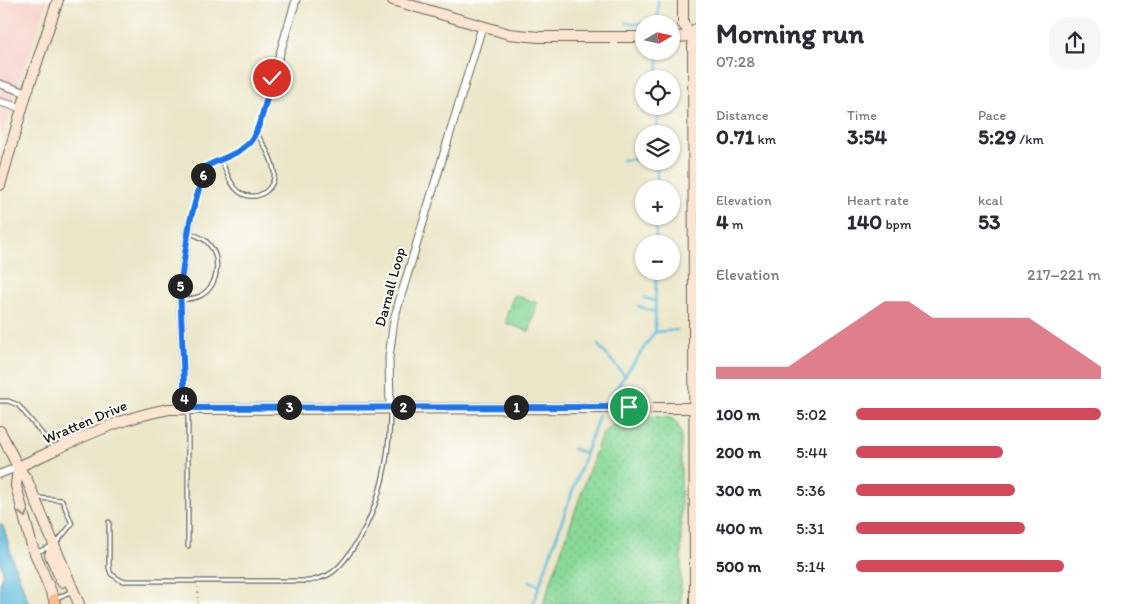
<!DOCTYPE html>
<html lang="en">
<head>
<meta charset="utf-8">
<style>
	:root { --surface:#fff; --page:#f7f7f7; --text:#2b2b33; --muted:#7c7c81; --accent:#d1495b }
	body { margin:0; font-family:Itim,sans-serif; background:var(--page); color:var(--text); height:100vh; display:flex; flex-direction:column; font-size:19px; white-space:nowrap }
	* { box-sizing:border-box; margin:0 }
	p { font-size:16px; color:var(--muted) }
	.icon { flex:none; width:28px; height:28px; fill:none; stroke:currentColor; stroke-width:2; stroke-linecap:round; stroke-linejoin:round }
	.map { position:relative; flex:1; overflow:hidden }
	.drawer { display:flex; flex-direction:column; background:var(--surface); width:425px }
	.drawer>* { flex:none }
	.needle { width:32px; rotate:81deg }
	.controls { position:absolute; left:635px; top:15px; display:grid; gap:10px }
	.controls a { display:grid; place-items:center; width:45px; height:45px; border-radius:50%; background:var(--surface); box-shadow:0 1px 4px #0004; font-size:25px }
	.pin { position:absolute; display:grid; place-items:center; width:42px; height:42px; color:#fff; margin:-21px; border:2px solid #fff; border-radius:50%; box-shadow:0 1px 5px #0007 }
	.km { position:absolute; width:25px; height:25px; margin:-12px; border-radius:50%; background:#222; color:#fff; font-size:14px; line-height:25px; text-align:center }
	.round { display:grid; place-items:center; flex:none; width:52px; height:52px; border-radius:20px; background:var(--page) }
	.overview { display:flex; align-items:center; justify-content:space-between; height:85px; padding:0 20px }
	h1 { font-size:28px; font-weight:800; line-height:38px }
	.figures { display:grid; grid-template-columns:repeat(3,1fr); gap:8px; height:85px; padding:5px 20px }
	.figures div { display:grid; align-content:center }
	.figures b { font-size:21px; font-weight:800 }
	.figures small { font-size:14px; font-weight:400 }
	.figures p { font-size:14px }
	.chart { height:140px; padding:10px 20px }
	.chart p { display:flex; justify-content:space-between }
	.chart svg { width:100%; height:90px; margin-top:5px; fill:var(--accent); opacity:.7 }
	ul { padding:0 20px; list-style:none; font-size:16px }
	li { display:grid; grid-template-columns:80px 60px 1fr; align-items:center; height:38px }
	li i { height:12px; border-radius:6px; background:var(--accent) }
	main { display:flex; flex:1; min-height:0 }
	.map>svg:first-child { display:block }
</style>
</head>
<body>
<main>
<div class="map">
<svg width="696" height="604" viewBox="0 0 696 604">
	<defs>
		<pattern id="grass-dots" width="8" height="8" patternUnits="userSpaceOnUse" patternTransform="scale(1.25)"><rect width="8" height="8" fill="#89d999"/><path d="M2 2h.1M6 6h.1" fill="none" stroke="#76ba83" stroke-width="1.8" stroke-linecap="round"/></pattern>
		<pattern id="park-tufts" width="24" height="20" patternUnits="userSpaceOnUse" patternTransform="scale(1.25)"><rect width="24" height="20" fill="#89d999"/><path d="M3 7l-1-3M5 7V3M7 7l1-3M15 17l-1-3M17 17v-4M19 17l1-3" fill="none" stroke="#76ba83"/></pattern>
	</defs>
	<rect width="100%" height="100%" fill="#fdfcf7"/>
	<filter id="ink" filterUnits="userSpaceOnUse"><feTurbulence type="fractalNoise" baseFrequency=".02" numOctaves="2"/><feDisplacementMap in="SourceGraphic" scale="10" xChannelSelector="R" yChannelSelector="G"/><feConvolveMatrix kernelMatrix="1 2 1 2 8 2 1 2 1" color-interpolation-filters="sRGB"/></filter>
	<filter id="wash" filterUnits="userSpaceOnUse"><feTurbulence type="fractalNoise" baseFrequency=".0096" numOctaves="4" result="noise"/><feDisplacementMap in="SourceGraphic" scale="20" xChannelSelector="R" yChannelSelector="G"/><feGaussianBlur stdDeviation="1.12" result="paint"/><feColorMatrix in="noise" values="0 0 0 0 0 0 0 0 0 0 0 0 0 0 0 0 0 1.4 0 .05"/><feComposite in="paint" operator="in"/></filter>
	<g filter="url(#wash)">
		<rect width="100%" height="100%" fill="#ebe6c8"/>
		<!-- built -->
		<polygon fill="#f7d1c9" points="0,0 47,0 0,141"/>
		<!-- grass -->
		<path fill="url(#grass-dots)" stroke="#527a5a" d="M616 413 671 418C678 422 679 427 681 435V604H543L601 436 616 421Z"/>
		<!-- park -->
		<polygon fill="url(#park-tufts)" stroke="#527a5a" points="514,295 537,303 530,330 528,331 506,323 507,314"/>
		<!-- water -->
		<polygon fill="#61bedf" stroke="#3e6d7e" points="0,523 4,528 13,561 29,604 0,604 0,585 3,571 0,559"/>
		<g fill="none" stroke-linecap="round" stroke-linejoin="round">
			<!-- stream -->
			<g stroke="#61bedf" stroke-width="2.5">
				<polyline points="658,0 658,24"/>
				<polyline points="626,23 648,24"/>
				<polyline points="658,79 658,51"/>
				<polyline points="657,134 658,106"/>
				<polyline points="642,145 644,145"/>
				<polyline points="622,160 644,159"/>
				<polyline points="657,189 657,161"/>
				<polyline points="656,244 656,216"/>
				<polyline points="645,298 655,301"/>
				<polyline points="638,306 655,312"/>
				<polyline points="655,332 677,330"/>
				<polyline points="598,345 625,376"/>
				<polyline points="610,397 655,332 656,271"/>
				<polyline points="573,449 585,453"/>
				<polyline points="529,581 539,585"/>
				<polyline points="533,604 599,415"/>
			</g>
		</g>
	</g>
	<g filter="url(#ink)">
		<g fill="none" stroke-linecap="round" stroke-linejoin="round">
			<defs>
				<g id="lane">
					<path d="M221 160C226 170 230 186 241 193 256 203 277 189 274 171 272 157 263 144 256 132"/>
					<path d="M190 221 205 167C219 159 240 154 251 142 260 131 263 110 267 96"/>
					<path d="M181 300C187 299 194 299 200 296 220 285 222 256 206 241 201 237 195 235 188 232"/>
					<polyline points="0,401 8,401 18,405 54,448"/>
					<polyline points="186,411 188,414 188,546"/>
					<polyline points="38,498 62,500 72,524 57,542"/>
					<path d="M109 522V568L111 574 122 581H310C316 579 322 578 328 575 338 570 346 559 352 550 380 509 390 459 390 410"/>
					<polyline points="37,552 50,547"/>
					<polyline points="55,599 72,591"/>
				</g>
				<g id="street">
					<polyline points="0,84 27,93"/>
					<polyline points="267,96 296,0"/>
					<polyline points="0,102 22,108"/>
					<polyline points="390,407 389,358 394,319 482,27"/>
					<polyline points="185,408 180,287 190,221"/>
					<polyline points="0,474 18,467"/>
				</g>
				<g id="secondary">
					<polyline points="393,0 509,34 539,37 644,37"/>
					<polyline points="683,0 683,24 693,36"/>
					<polyline points="671,37 696,36"/>
					<polyline points="0,185 25,98 58,0"/>
					<polyline points="0,431 18,467 27,480 79,604"/>
					<path d="M18 467C69 444 113 419 169 409L695 408"/>
					<polyline points="18,467 16,486 32,546 54,599"/>
					<polyline points="54,546 50,555 62,582"/>
					<polyline points="695,604 693,36 696,29"/>
				</g>
				<polyline id="primary" points="54,599 55,604"/>
			</defs>
			<!-- lane casing -->
			<use href="#lane" stroke="#646358" stroke-width="5.5"/>
			<!-- street casing -->
			<use href="#street" stroke="#646358" stroke-width="9"/>
			<!-- secondary casing -->
			<use href="#secondary" stroke="#646358" stroke-width="12"/>
			<!-- primary casing -->
			<use href="#primary" stroke="#646358" stroke-width="12"/>
			<!-- path -->
			<polyline stroke="#646358" stroke-width="1" stroke-dasharray="1 4" stroke-linecap="butt" points="198,587 198,604"/>
			<!-- lane -->
			<use href="#lane" stroke="#fff" stroke-width="3"/>
			<!-- street -->
			<use href="#street" stroke="#fff" stroke-width="7"/>
			<!-- secondary -->
			<use href="#secondary" stroke="#fce5d0" stroke-width="10"/>
			<!-- primary -->
			<use href="#primary" stroke="#f8bd89" stroke-width="10"/>
		</g>
		<!-- one-way arrows -->
		<defs><path id="oneway-chevron" d="M-2-3.5L2.5 0L-2 3.5" fill="none" stroke-width="1.6" stroke-linecap="round" stroke-linejoin="round" transform="scale(1.25)"/></defs>
		<use stroke="#978b7f" href="#oneway-chevron" transform="translate(24 514) rotate(76)"/>
	</g>
	<g fill="none" stroke-linecap="round" stroke-linejoin="round" filter="url(#ink)">
		<defs>
			<path id="route" d="M272 78C268 93 260 132 250 142 239 154 220 159 205 167L190 221 180 287 185 408 629 407"/>
		</defs>
		<!-- route casing -->
		<use href="#route" stroke="#fff" stroke-width="10"/>
		<!-- route -->
		<use href="#route" stroke="#1a73e8" stroke-width="6"/>
	</g>
	<g text-anchor="middle" dominant-baseline="central" stroke-width="4" stroke-linejoin="round" paint-order="stroke">
		<!-- street labels -->
		<g font-size="15" fill="#1c1c1c" stroke="#fdfcf7">
			<text transform="translate(390 287) rotate(-75)">Darnall Loop</text>
			<text transform="translate(85 422) rotate(-23)">Wratten Drive</text>
		</g>
	</g>
</svg>
<div class="controls">
<a><svg class="needle" viewBox="-14 -14 28 28"><path d="M0-13l5 13h-10z" fill="#e53935"/><path d="M0 13l5-13h-10z" fill="#7c7c81"/></svg></a>
<a><svg class="icon" aria-label="locate" viewBox="0 0 24 24"><circle cx="12" cy="12" r="6"/><path d="M12 2v4M12 18v4M2 12h4M18 12h4"/></svg></a>
<a><svg class="icon" aria-label="layers" viewBox="0 0 24 24"><path d="M12 4l9 5-9 5-9-5zM3 14l9 5 9-5"/></svg></a>
<a>+</a>
<a>−</a>
</div>
<div class="pin" style="left:629px;top:407px;background:#1e9e55"><svg class="icon" aria-label="arrive" viewBox="0 0 24 24"><path d="M6 21V4h12l-3 4 3 4H6"/></svg></div>
<div class="pin" style="left:272px;top:78px;background:#d93025"><svg class="icon" aria-label="check" viewBox="0 0 24 24"><path d="M5 12l5 5 9-10"/></svg></div>
<b class="km" style="left:516px;top:407px">1</b>
<b class="km" style="left:403px;top:407px">2</b>
<b class="km" style="left:289px;top:407px">3</b>
<b class="km" style="left:184px;top:399px">4</b>
<b class="km" style="left:180px;top:286px">5</b>
<b class="km" style="left:203px;top:175px">6</b>
</div>
<section class="drawer">
<div class="overview"><div><h1>Morning run</h1><p>07:28</p></div><a class="round"><svg class="icon" aria-label="share" viewBox="0 0 24 24"><path d="M12 15V3M7 8l5-5 5 5M5 13v7h14v-7"/></svg></a></div>
<div class="figures">
<div><p>Distance</p><b>0.71<small> km</small></b></div>
<div><p>Time</p><b>3:54</b></div>
<div><p>Pace</p><b>5:29<small> /km</small></b></div>
</div>
<div class="figures">
<div><p>Elevation</p><b>4<small> m</small></b></div>
<div><p>Heart rate</p><b>140<small> bpm</small></b></div>
<div><p>kcal</p><b>53</b></div>
</div>
<div class="chart"><p><span>Elevation</span>217–221 m</p>
<svg viewBox="0 0 160 44" preserveAspectRatio="none"><path d="M0 44V38L10 38L20 38L30 38L40 30L50 22L60 14L70 6L80 6L90 14L100 14L110 14L120 14L130 14L140 22L150 30L160 38V44z"/></svg>
</div>
<ul>
<li><b>100 m</b>5:02<i style="width:100%"></i></li>
<li><b>200 m</b>5:44<i style="width:60%"></i></li>
<li><b>300 m</b>5:36<i style="width:65%"></i></li>
<li><b>400 m</b>5:31<i style="width:69%"></i></li>
<li><b>500 m</b>5:14<i style="width:85%"></i></li>
</ul>
</section>
</main>
</body>
</html>
